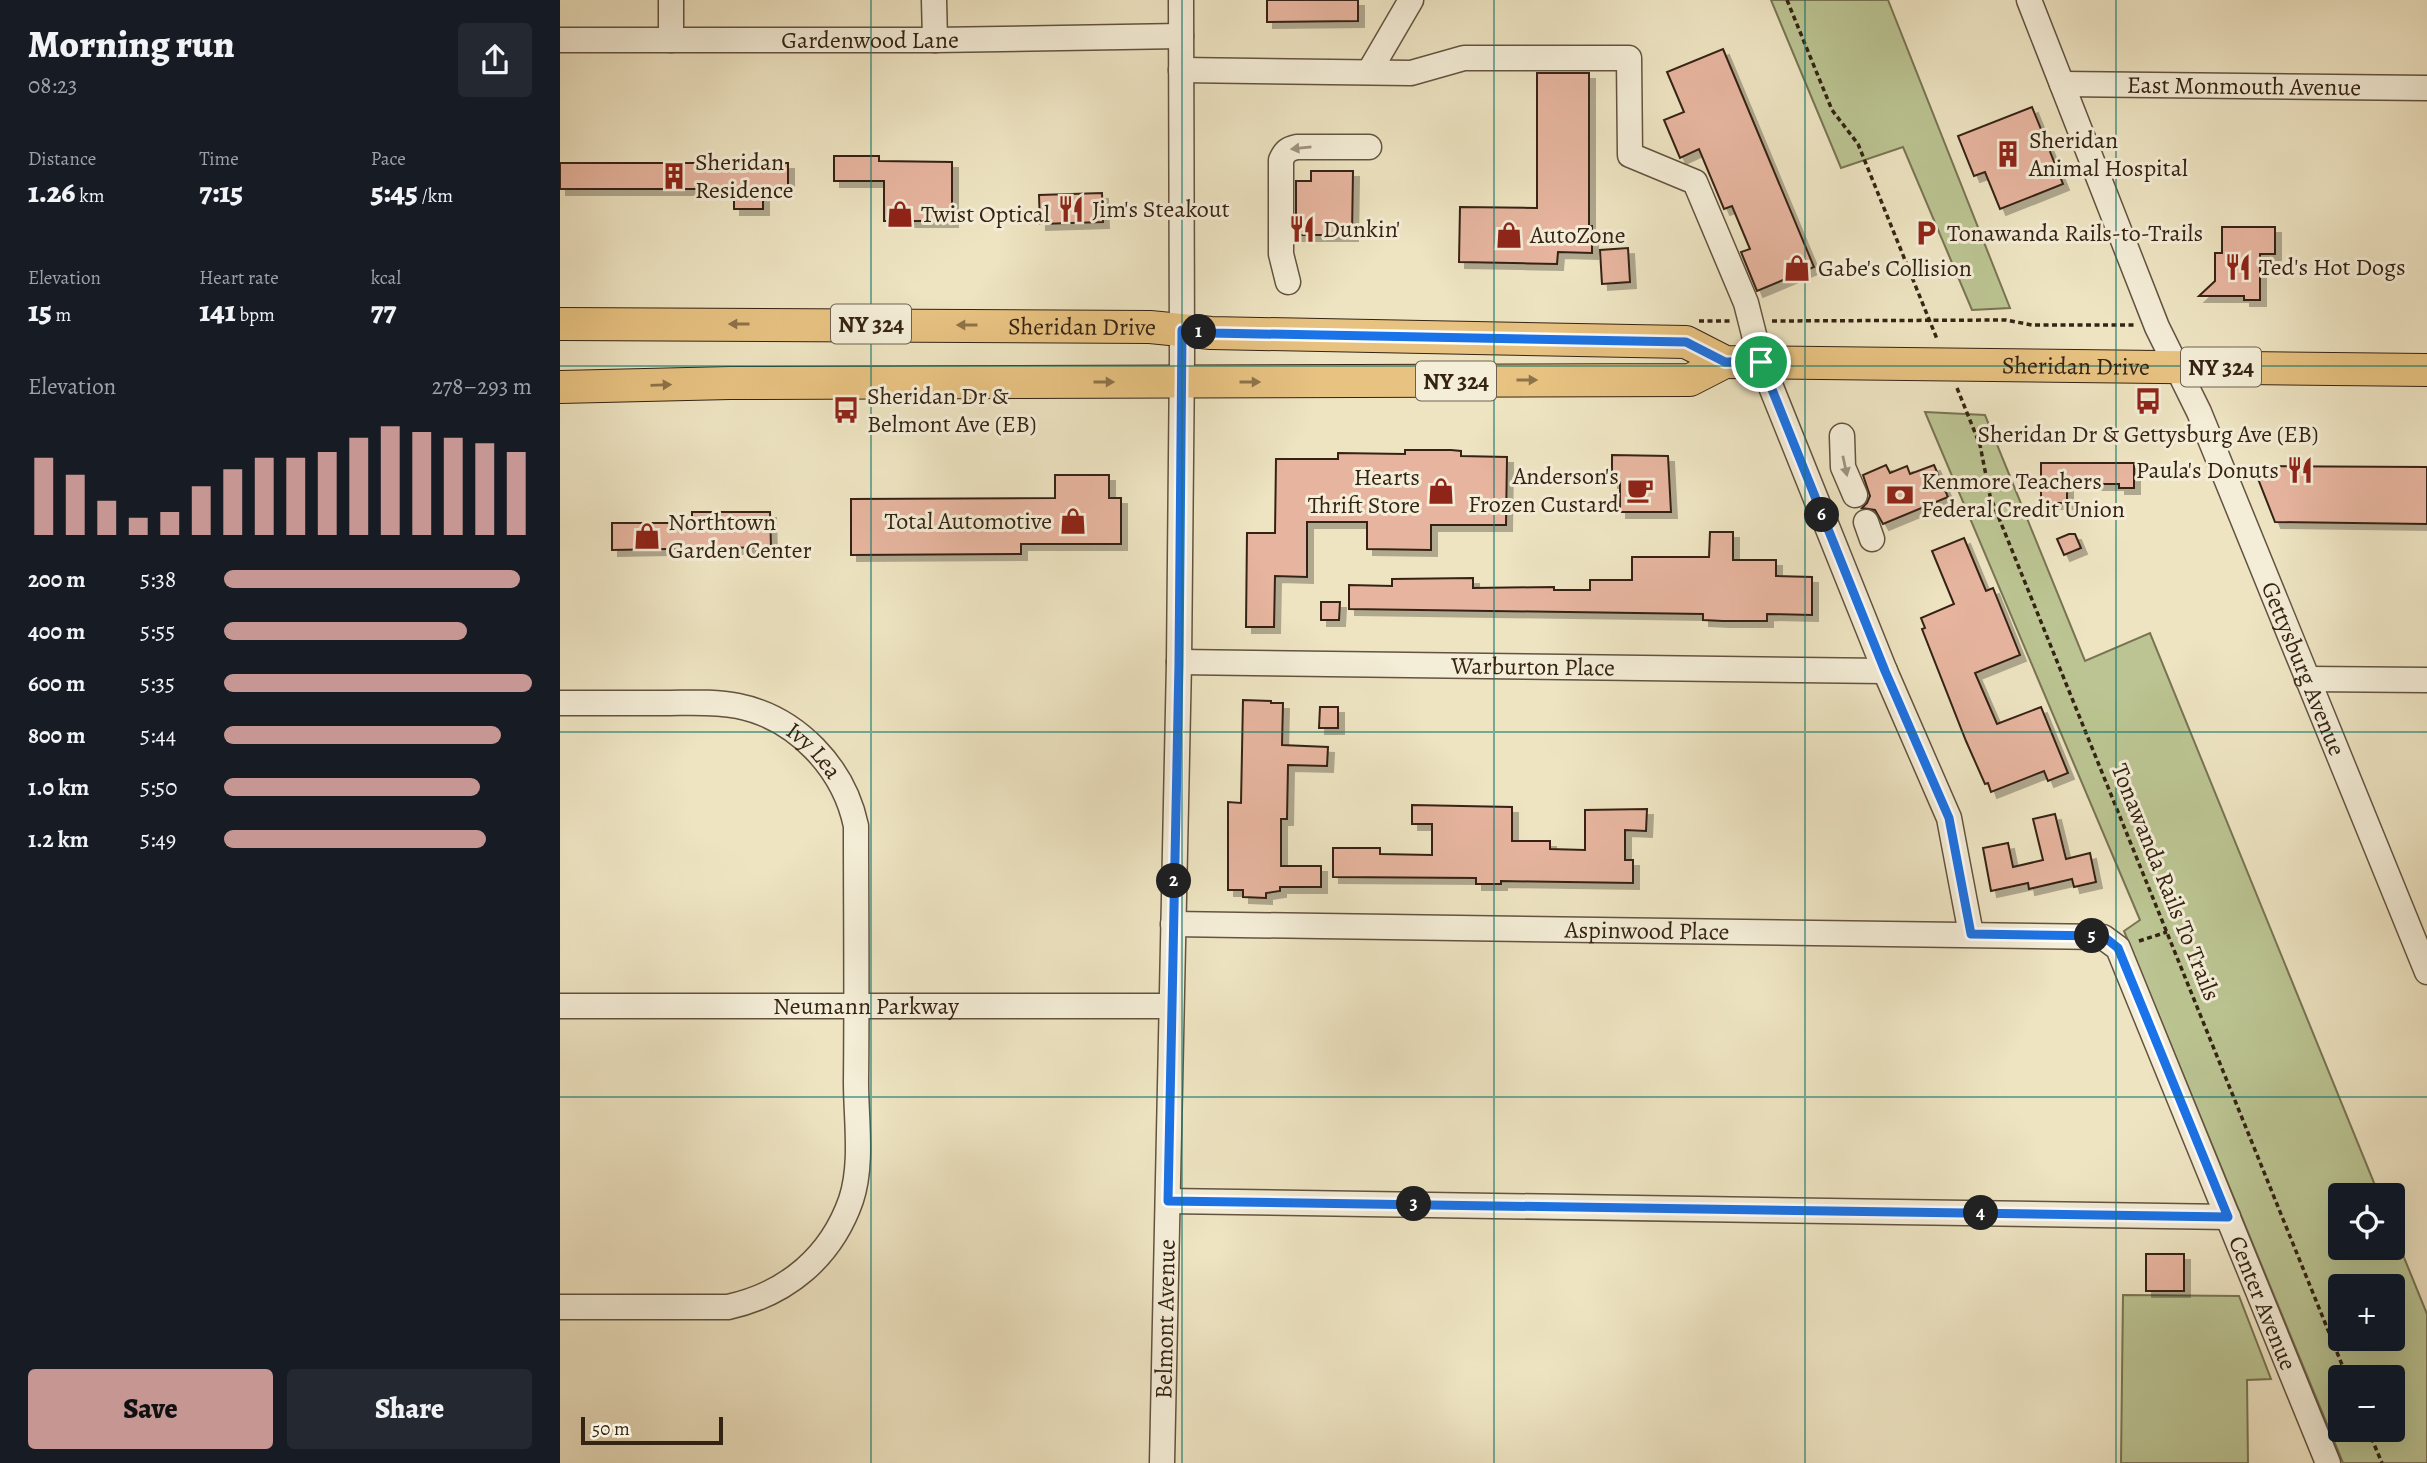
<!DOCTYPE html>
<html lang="en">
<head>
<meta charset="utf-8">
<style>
	:root { --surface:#171b24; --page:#242831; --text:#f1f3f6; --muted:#9ea1a6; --accent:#c59692 }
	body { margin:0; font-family:Alegreya,serif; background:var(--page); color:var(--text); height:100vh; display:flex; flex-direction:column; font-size:26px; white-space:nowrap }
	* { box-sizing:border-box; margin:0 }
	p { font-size:23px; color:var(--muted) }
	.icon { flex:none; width:38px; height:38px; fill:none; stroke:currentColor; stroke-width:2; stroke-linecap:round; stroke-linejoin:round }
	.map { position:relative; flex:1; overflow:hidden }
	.details { display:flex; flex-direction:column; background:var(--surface); width:560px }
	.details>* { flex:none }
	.controls { position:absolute; left:1768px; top:1183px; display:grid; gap:14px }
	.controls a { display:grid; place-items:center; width:77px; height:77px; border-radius:7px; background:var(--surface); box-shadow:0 7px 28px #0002; font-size:35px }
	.scale { position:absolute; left:21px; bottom:18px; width:142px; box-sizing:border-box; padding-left:7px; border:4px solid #352314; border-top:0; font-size:19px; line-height:24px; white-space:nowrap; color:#352314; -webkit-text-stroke:5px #f4edd7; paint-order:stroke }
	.pin { position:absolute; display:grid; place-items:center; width:60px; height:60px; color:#fff; margin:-30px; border:4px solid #fff; border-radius:50%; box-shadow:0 2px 7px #0007 }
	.km { position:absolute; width:35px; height:35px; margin:-18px; border-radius:50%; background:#222; color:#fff; font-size:19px; line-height:35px; text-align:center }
	.round { display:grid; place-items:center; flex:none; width:74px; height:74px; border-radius:7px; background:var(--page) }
	.overview { display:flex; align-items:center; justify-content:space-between; height:119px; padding:0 28px }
	h1 { font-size:38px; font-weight:800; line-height:52px }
	.figures { display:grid; grid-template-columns:repeat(3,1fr); gap:10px; height:119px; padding:7px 28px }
	.figures div { display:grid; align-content:center }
	.figures b { font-size:30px; font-weight:800 }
	.figures small { font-size:19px; font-weight:400 }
	.figures p { font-size:19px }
	.chart { height:196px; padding:14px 28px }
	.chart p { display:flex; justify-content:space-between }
	.chart svg { width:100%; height:126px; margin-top:7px; stroke:var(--accent); stroke-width:6 }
	.primary-button { display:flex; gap:14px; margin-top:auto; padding:14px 28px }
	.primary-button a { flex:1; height:80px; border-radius:7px; background:var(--accent); color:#111; font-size:28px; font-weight:800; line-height:80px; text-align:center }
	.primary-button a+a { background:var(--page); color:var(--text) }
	ul { padding:0 28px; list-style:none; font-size:23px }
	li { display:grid; grid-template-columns:112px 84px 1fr; align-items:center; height:52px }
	li i { height:18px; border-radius:9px; background:var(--accent) }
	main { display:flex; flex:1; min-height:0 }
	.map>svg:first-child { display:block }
</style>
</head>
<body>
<main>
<section class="details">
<div class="overview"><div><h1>Morning run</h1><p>08:23</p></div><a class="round"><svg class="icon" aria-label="share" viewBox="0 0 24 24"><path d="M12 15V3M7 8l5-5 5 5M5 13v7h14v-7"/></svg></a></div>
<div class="figures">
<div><p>Distance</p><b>1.26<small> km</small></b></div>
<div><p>Time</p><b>7:15</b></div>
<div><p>Pace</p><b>5:45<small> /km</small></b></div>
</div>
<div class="figures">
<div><p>Elevation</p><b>15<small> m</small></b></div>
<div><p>Heart rate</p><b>141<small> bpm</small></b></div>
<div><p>kcal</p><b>77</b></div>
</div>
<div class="chart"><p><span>Elevation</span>278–293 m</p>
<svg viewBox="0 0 160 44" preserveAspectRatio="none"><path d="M5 44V17M15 44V23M25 44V32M35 44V38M45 44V36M55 44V27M65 44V21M75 44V17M85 44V17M95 44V15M105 44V10M115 44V6M125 44V8M135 44V10M145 44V12M155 44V15"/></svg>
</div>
<ul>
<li><b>200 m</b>5:38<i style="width:96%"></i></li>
<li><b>400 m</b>5:55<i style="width:79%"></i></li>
<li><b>600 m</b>5:35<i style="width:100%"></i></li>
<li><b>800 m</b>5:44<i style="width:90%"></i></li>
<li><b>1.0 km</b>5:50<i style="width:83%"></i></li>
<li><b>1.2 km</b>5:49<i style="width:85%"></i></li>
</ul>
<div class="primary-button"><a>Save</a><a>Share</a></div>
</section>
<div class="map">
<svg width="1867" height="1463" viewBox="0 0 1867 1463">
	<defs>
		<filter id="shadow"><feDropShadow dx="6" dy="6" stdDeviation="0" flood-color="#0004"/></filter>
	</defs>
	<rect width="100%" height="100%" fill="#eee4c2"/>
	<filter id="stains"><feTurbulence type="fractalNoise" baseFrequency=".00286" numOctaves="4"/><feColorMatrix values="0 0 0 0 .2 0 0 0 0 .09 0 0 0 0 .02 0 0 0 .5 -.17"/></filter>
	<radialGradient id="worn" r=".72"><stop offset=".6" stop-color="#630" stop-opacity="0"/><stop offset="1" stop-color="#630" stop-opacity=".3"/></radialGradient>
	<!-- green -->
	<g fill="#bbc492" stroke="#787453" stroke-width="2" fill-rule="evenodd">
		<polygon points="1211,0 1328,0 1450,308 1412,310 1343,147 1281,168"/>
		<path d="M1365 412 1425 415 1525 661 1590 633 1819 1195H1780V1248H1832V1228L1867 1314V1463H1783L1564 931 1580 920ZM1780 1286H1832V1339H1780ZM1780 1377H1832V1430H1780Z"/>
		<polygon points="1563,1295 1679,1296 1711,1379 1687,1380 1688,1463 1561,1463"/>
	</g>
	<!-- building -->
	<g fill="#e7b59f" stroke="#352314" stroke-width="2" filter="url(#shadow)">
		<polygon points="707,0 798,0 798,21 707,22"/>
		<polygon points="1163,49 1254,267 1197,291 1181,252 1190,249 1172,206 1164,209 1139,149 1120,158 1104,120 1124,112 1107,72"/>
		<polygon points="977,73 1029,73 1029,226 1032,226 1032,253 998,252 997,264 899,262 900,207 977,208"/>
		<polygon points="1472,107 1503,184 1440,209 1425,172 1414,176 1398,136"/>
		<polygon points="274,156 319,156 319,161 392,162 392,221 324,221 324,181 274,181"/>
		<polygon points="0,163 228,163 228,188 203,188 203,209 174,209 174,189 0,189"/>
		<polygon points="751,171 793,171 792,235 736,235 736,181 751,181"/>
		<polygon points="542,193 543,222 480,224 479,195"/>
		<polygon points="1662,227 1715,227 1715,254 1700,254 1700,300 1684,300 1684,296 1639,296 1655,281 1655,253 1662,253"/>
		<polygon points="1068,248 1070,282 1042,284 1040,250"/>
		<polygon points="845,450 891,450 901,451 901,456 947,457 946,525 871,525 871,550 807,549 807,522 747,522 747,577 715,576 714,627 686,627 687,533 715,533 716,459 778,459 778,453 845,454"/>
		<polygon points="1052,455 1108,456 1111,512 1060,512 1060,482 1052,482"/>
		<polygon points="1481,463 1574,463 1574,488 1559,488 1559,484 1507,484 1507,503 1481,503"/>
		<polygon points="1326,465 1330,473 1347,466 1350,474 1374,465 1388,497 1323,524 1315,510 1302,508 1307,503 1310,496 1303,475"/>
		<polygon points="1693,466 1867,467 1867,524 1715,522"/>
		<polygon points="495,475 549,475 549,498 561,498 561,544 461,544 461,554 291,555 291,499 495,498"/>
		<polygon points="132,512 210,512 211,547 52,550 52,523 132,523"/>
		<polygon points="1150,532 1173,532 1173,560 1216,560 1216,576 1252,577 1252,615 1207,614 1207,621 1163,621 1143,620 1143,614 789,609 789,585 832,586 832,579 913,578 913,588 994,587 994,590 1030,590 1030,580 1072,580 1072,557 1149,557"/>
		<polygon points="1509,534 1515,534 1521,548 1504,555 1497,539"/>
		<polygon points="1404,538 1426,591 1433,588 1460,655 1415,673 1437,724 1481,707 1508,773 1488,781 1484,771 1431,792 1428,783 1425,784 1406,741 1362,629 1365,628 1361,618 1394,604 1372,551"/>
		<polygon points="761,602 780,602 779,620 761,620"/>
		<polygon points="683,700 711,701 711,703 723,703 722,745 768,747 767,766 728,765 727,819 721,819 721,866 761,866 761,887 720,887 720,891 706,893 706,898 683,897 683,890 668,890 668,802 681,803"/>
		<polygon points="760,707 778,707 778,728 759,728"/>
		<polygon points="852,805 952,807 952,841 990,841 990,849 1025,850 1025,810 1087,809 1086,831 1065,830 1065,860 1073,860 1073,883 941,881 941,884 916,884 916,878 773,877 773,848 820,848 820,854 872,855 872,824 852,824"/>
		<polygon points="1495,814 1506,859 1530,853 1536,882 1514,887 1512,879 1469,889 1468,883 1431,891 1423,848 1448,843 1453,867 1483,860 1473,819"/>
		<rect x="1586" y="1254" width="38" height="37"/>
	</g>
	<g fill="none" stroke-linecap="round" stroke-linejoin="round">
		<defs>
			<g id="minor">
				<polyline points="111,0 111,40"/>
				<polyline points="374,0 375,40"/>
				<path id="s1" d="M1469 0 1597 327 1639 412 1867 972"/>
				<path id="s2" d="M0 40H375L621 36"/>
				<polyline points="621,70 851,73 904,58 1069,58 1070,155 1135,182 1186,303 1201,362 1325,671 1389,818 1411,934"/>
				<polyline points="809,72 851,0"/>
				<path id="s3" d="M1502 84 1867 88"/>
				<path d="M728 282 721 254V160C725 151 728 149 737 147H809"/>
				<polyline points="1282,436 1283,467 1295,495"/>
				<polyline points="1306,522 1312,539"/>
				<path id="s4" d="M619 662 1325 671"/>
				<polyline points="1747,679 1867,680"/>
				<path id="s5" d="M0 703C34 703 68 703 103 703 128 703 153 701 178 706 237 718 284 768 296 826 296 911 297 997 296 1082 296 1120 303 1164 291 1200 271 1257 227 1294 168 1307H0"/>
				<path id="s6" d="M613 924 1543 937 1558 948 1768 1463"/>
				<path id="s7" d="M0 1006H611"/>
				<polyline points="608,1201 1668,1217"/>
				<path id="s8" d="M602 1463 619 662 622 357 621 0"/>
			</g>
			<g id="major">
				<path id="s9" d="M0 324 590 327 651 333 1126 342 1165 362 1867 370"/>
				<polyline points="0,387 170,383 1130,380 1165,362"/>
			</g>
		</defs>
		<!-- minor casing -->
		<use href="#minor" stroke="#635340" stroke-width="27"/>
		<!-- major casing -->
		<use href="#major" stroke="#352314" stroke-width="34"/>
		<!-- path -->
		<g stroke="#352314" stroke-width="3.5" stroke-dasharray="5 3.5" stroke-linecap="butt">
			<polyline points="1227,0 1272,110 1298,144 1377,339"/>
			<polyline points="1139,321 1170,321"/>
			<polyline points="1212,321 1446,320 1472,325 1574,325"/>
			<polyline points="1397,388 1420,445 1430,496 1787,1377"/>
			<polyline points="1579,941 1607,932"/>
			<polyline points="1808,1430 1822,1463"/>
		</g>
		<!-- minor -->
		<use href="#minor" stroke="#f4edd7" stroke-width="24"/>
		<!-- major -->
		<use href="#major" stroke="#e7c281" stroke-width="32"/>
	</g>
	<!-- one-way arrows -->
	<defs><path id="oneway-solid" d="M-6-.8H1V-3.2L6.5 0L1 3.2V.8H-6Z" transform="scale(1.75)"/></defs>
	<g fill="#9e927f">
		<use href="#oneway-solid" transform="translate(741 148) rotate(174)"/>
		<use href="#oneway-solid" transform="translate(1285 466) rotate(78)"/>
	</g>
	<g fill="#8e724a">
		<use href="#oneway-solid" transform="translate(179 324) rotate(-180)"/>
		<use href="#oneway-solid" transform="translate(407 325) rotate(-180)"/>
		<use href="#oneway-solid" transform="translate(967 380)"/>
		<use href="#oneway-solid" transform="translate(544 382)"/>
		<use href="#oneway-solid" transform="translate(690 382)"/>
		<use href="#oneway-solid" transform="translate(101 385) rotate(-2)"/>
	</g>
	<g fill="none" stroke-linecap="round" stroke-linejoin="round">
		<defs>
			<polygon id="route" points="622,330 651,333 1126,342 1165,362 1201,362 1325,671 1389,818 1411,934 1543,936 1558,948 1668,1217 608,1201 619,663"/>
		</defs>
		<!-- route casing -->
		<use href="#route" stroke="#fff" stroke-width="14"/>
		<!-- route -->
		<use href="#route" stroke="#1a73e8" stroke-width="9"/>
	</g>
	<!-- grid -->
	<path fill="none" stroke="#0f766e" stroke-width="2" stroke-opacity="0.55" d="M311 0V1463M622 0V1463M934 0V1463M1245 0V1463M1556 0V1463M0 366H1867M0 732H1867M0 1097H1867"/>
	<!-- icons -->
	<defs>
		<symbol id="building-bare" viewBox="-9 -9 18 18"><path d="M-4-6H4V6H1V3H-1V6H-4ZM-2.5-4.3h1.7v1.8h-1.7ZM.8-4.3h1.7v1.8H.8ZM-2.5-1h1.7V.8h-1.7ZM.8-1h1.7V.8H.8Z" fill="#8f2418" stroke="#f4edd7" stroke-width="2.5" paint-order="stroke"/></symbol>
		<symbol id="restaurant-bare" viewBox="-9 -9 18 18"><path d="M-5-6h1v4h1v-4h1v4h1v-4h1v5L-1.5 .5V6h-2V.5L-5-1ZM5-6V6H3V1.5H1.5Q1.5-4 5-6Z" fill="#8f2418" stroke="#f4edd7" stroke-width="2.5" paint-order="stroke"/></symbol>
		<symbol id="shop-bare" viewBox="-9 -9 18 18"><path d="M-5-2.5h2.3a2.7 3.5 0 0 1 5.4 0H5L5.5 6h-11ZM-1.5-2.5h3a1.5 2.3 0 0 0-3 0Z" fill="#8f2418" stroke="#f4edd7" stroke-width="2.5" paint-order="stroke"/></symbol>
		<symbol id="parking-bare" viewBox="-9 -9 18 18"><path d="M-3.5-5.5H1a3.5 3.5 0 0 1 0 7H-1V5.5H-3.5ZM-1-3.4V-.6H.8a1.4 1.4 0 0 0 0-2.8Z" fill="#8f2418" stroke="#f4edd7" stroke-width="2.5" paint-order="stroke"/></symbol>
		<symbol id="bus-bare" viewBox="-9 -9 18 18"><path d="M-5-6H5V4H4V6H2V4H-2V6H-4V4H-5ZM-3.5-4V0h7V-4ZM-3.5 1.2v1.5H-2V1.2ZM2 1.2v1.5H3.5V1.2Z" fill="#8f2418" stroke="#f4edd7" stroke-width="2.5" paint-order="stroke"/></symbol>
		<symbol id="cafe-bare" viewBox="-9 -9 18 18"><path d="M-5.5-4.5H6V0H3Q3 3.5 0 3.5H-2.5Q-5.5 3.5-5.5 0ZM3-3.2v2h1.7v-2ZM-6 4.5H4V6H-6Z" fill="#8f2418" stroke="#f4edd7" stroke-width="2.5" paint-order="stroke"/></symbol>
		<symbol id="bank-bare" viewBox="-9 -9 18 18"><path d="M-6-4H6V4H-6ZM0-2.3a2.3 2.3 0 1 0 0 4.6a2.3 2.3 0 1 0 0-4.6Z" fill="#8f2418" stroke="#f4edd7" stroke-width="2.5" paint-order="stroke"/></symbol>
	</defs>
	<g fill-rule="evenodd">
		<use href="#building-bare" x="1429" y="135" width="38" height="38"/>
		<use href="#building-bare" x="95" y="157" width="38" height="38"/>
		<use href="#restaurant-bare" x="492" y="190" width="38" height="38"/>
		<use href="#shop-bare" x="321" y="195" width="38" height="38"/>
		<use href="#restaurant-bare" x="723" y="210" width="38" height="38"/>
		<use href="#parking-bare" x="1347" y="214" width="38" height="38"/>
		<use href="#shop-bare" x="930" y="216" width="38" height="38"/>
		<use href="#restaurant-bare" x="1659" y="248" width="38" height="38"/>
		<use href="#shop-bare" x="1218" y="249" width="38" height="38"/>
		<use href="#bus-bare" x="1569" y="382" width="38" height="38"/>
		<use href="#bus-bare" x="267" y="391" width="38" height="38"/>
		<use href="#restaurant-bare" x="1721" y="451" width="38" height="38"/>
		<use href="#cafe-bare" x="1061" y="471" width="38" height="38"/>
		<use href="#shop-bare" x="862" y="472" width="38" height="38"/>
		<use href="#bank-bare" x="1321" y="476" width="38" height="38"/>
		<use href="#shop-bare" x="494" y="502" width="38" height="38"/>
		<use href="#shop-bare" x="68" y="517" width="38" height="38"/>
	</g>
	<g text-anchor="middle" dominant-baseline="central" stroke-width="6" stroke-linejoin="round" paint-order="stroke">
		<!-- shield labels -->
		<g fill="#f4edd7" stroke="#6e604e" stroke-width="2">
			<rect x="271" y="304.5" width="80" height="39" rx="5"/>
			<rect x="1621" y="347.5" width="80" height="39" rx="5"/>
			<rect x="856" y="361.5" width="80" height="39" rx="5"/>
		</g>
		<g font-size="23" font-weight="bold" fill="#352314">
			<text x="311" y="324">NY 324</text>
			<text x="1661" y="367">NY 324</text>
			<text x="896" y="381">NY 324</text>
		</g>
		<!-- street labels -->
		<g font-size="24" fill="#352314" stroke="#f4edd7">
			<text stroke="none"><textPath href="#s2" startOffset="310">Gardenwood Lane</textPath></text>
			<text stroke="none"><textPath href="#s3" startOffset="182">East Monmouth Avenue</textPath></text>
			<text stroke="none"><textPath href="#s9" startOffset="522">Sheridan Drive</textPath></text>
			<text stroke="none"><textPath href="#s9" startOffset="1521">Sheridan Drive</textPath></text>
			<text stroke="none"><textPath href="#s4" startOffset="354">Warburton Place</textPath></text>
			<text stroke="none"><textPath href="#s1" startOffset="723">Gettysburg Avenue</textPath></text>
			<text stroke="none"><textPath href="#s5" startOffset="268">Ivy Lea</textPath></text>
			<text transform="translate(1606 882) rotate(68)">Tonawanda Rails To Trails</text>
			<text stroke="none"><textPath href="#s6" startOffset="474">Aspinwood Place</textPath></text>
			<text stroke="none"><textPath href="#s7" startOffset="306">Neumann Parkway</textPath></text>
			<text stroke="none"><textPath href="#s6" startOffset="1332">Center Avenue</textPath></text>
			<text stroke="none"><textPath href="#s8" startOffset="144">Belmont Avenue</textPath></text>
		</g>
		<!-- poi labels -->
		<g font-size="24" fill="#352314" stroke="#f4edd7" text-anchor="start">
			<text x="1469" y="140">Sheridan<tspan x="1469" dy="28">Animal Hospital</tspan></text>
			<text x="135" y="162">Sheridan<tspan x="135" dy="28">Residence</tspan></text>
			<text x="532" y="209">Jim's Steakout</text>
			<text x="361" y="214">Twist Optical</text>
			<text x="763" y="229">Dunkin'</text>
			<text x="1387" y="233">Tonawanda Rails-to-Trails</text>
			<text x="970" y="235">AutoZone</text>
			<text x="1699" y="267">Ted's Hot Dogs</text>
			<text x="1258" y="268">Gabe's Collision</text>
			<text x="307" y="396">Sheridan Dr &amp;<tspan x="307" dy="28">Belmont Ave (EB)</tspan></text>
			<text x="1588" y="434" text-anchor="middle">Sheridan Dr &amp; Gettysburg Ave (EB)</text>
			<text x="1719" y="470" text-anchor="end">Paula's Donuts</text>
			<text x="1059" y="476" text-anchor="end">Anderson's<tspan x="1059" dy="28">Frozen Custard</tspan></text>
			<text x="860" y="477" text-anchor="end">Hearts<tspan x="860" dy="28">Thrift Store</tspan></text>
			<text x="1361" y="481">Kenmore Teachers<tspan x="1361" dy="28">Federal Credit Union</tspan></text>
			<text x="492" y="521" text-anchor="end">Total Automotive</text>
			<text x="108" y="522">Northtown<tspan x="108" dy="28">Garden Center</tspan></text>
		</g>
	</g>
	<rect width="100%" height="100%" filter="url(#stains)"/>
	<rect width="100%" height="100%" fill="url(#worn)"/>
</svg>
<div class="controls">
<a><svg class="icon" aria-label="locate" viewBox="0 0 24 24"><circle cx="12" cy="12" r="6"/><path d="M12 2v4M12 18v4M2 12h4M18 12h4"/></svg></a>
<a>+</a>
<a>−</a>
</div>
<div class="scale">50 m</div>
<div class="pin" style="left:1201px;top:362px;background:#1e9e55"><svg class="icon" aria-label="arrive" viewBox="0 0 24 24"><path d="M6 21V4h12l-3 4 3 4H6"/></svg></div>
<b class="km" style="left:639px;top:332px">1</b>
<b class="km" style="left:614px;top:881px">2</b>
<b class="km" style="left:854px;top:1204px">3</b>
<b class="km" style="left:1421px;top:1213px">4</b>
<b class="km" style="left:1532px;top:936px">5</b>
<b class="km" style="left:1262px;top:515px">6</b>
</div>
</main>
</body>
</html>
